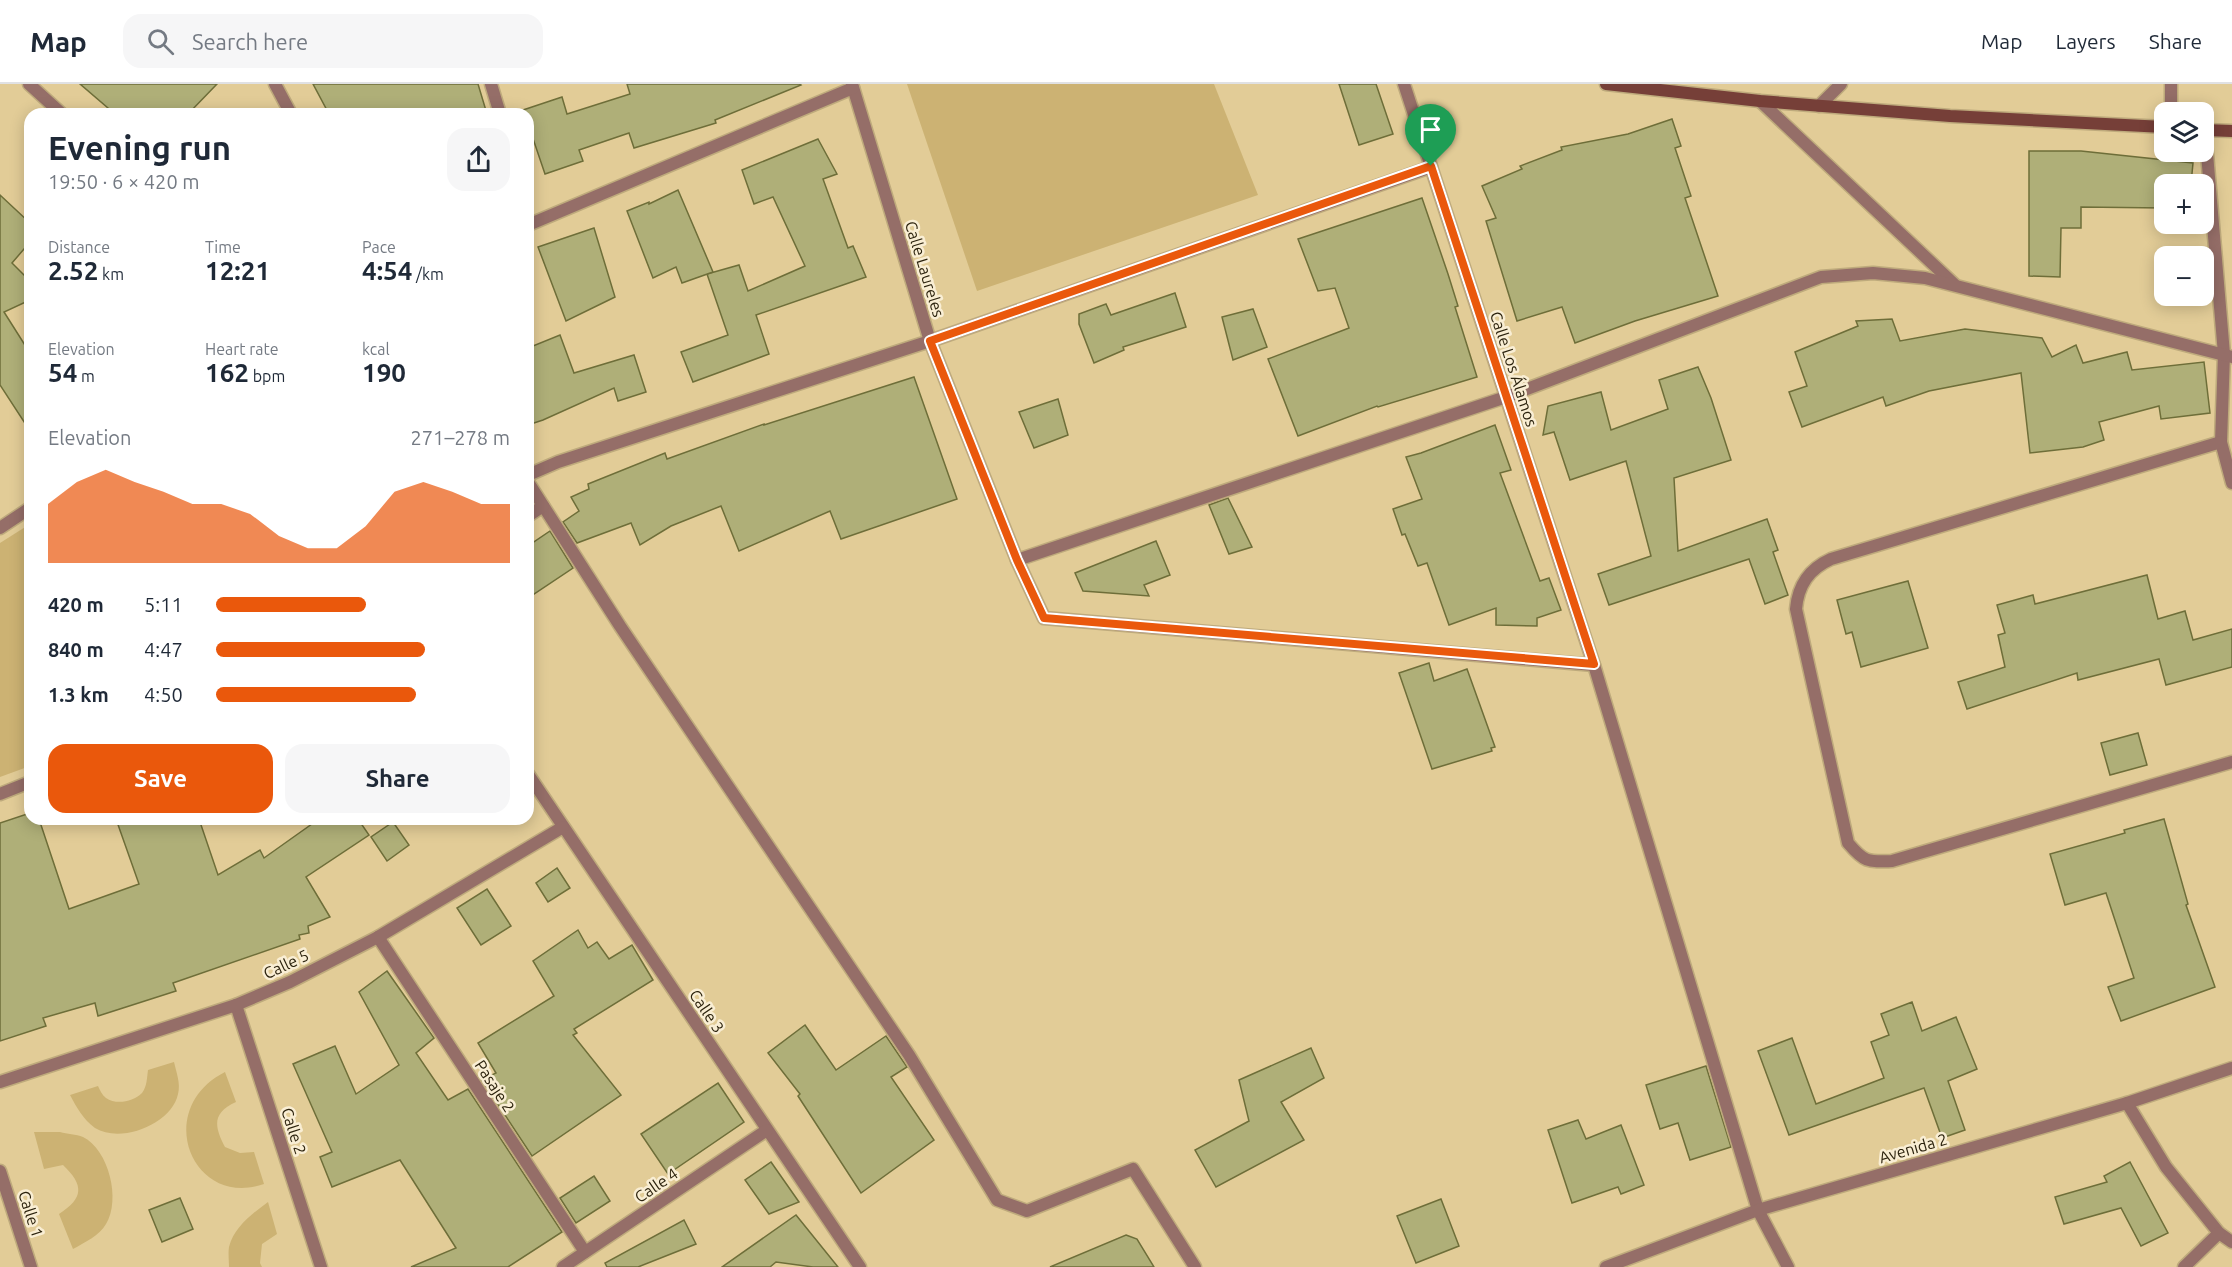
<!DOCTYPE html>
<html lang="en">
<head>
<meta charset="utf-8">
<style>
	:root { --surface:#fff; --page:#f6f6f7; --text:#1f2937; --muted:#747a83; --line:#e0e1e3; --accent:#ea580c }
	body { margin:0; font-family:Ubuntu,sans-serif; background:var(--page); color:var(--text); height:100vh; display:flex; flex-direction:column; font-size:22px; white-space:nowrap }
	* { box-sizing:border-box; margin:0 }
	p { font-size:20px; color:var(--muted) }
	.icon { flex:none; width:33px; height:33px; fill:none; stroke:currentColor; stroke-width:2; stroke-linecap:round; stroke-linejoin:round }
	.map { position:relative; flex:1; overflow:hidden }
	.sheet { position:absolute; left:24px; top:24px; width:510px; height:717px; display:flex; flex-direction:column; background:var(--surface); border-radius:18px; box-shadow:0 3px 15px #0003 }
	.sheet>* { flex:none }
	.controls { position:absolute; left:2154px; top:18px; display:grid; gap:12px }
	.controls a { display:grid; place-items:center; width:60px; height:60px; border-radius:12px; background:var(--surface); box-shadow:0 3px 15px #0003; font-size:30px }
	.pin { position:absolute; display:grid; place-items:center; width:51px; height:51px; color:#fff; margin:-62px -26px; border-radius:50% 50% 50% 0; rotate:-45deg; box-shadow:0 0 6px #0007 }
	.pin .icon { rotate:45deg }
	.round { display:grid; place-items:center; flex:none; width:63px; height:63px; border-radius:18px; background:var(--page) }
	.headline { display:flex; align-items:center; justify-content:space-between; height:102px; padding:0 24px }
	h1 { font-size:33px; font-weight:700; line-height:45px }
	.figures { display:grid; grid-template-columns:repeat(3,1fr); gap:9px; height:102px; padding:6px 24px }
	.figures div { display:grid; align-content:center }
	.figures b { font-size:26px; font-weight:700 }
	.figures small { font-size:16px; font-weight:400 }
	.figures p { font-size:16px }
	.chart { height:168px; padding:12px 24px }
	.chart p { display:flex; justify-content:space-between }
	.chart svg { width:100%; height:108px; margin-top:6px; fill:var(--accent); opacity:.7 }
	.primary-button { display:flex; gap:12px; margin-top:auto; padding:12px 24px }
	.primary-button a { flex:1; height:69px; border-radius:18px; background:var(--accent); color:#fff; font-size:24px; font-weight:700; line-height:69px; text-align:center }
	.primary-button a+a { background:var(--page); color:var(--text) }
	ul { padding:0 24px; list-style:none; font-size:20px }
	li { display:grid; grid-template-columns:96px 72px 1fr; align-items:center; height:45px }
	li i { height:15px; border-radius:8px; background:var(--accent) }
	header { display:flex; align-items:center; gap:36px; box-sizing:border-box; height:84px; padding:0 30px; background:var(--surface); border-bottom:2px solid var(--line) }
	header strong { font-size:28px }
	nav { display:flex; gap:33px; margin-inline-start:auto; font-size:21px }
	.search { width:420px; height:54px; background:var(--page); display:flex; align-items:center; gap:15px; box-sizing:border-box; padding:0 21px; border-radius:18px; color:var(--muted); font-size:22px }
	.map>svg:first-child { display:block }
</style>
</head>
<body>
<header>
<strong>Map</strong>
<div class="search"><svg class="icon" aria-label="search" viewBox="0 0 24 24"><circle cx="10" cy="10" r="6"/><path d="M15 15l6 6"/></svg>Search here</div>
<nav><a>Map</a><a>Layers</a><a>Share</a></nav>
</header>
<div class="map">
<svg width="2232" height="1183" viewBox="0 0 2232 1183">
	<rect width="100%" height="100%" fill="#e2cc97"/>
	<!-- green -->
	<g fill="#ccb273">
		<polygon points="907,0 1214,0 1258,111 977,207"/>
		<polygon points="30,440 30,682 0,693 0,459"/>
		<path d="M174 978C176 987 181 1000 178 1010 172 1040 121 1060 95 1044 83 1035 77 1024 70 1011L98 1002C100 1006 102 1011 106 1014 116 1021 133 1018 142 1009 147 1003 147 993 148 986Z"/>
		<path d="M225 988 236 1018C212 1029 214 1042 225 1063L240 1069 254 1068 264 1100C192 1125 152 1025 225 988Z"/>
		<path d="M60 1048C67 1050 76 1050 83 1053 109 1066 121 1116 106 1140 100 1151 84 1159 73 1165L59 1130C84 1114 84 1101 63 1081L44 1085 34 1048Z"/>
		<path d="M268 1118 277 1150 262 1160 260 1179 262 1183H229C229 1177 228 1169 229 1163 234 1143 253 1129 268 1118Z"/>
	</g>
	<!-- building -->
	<g fill="#afaf78" stroke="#6e6e39" stroke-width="1.5">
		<polygon points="80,0 217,0 188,30 115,30"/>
		<polygon points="313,0 478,0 487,30 329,30"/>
		<polygon points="627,0 800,0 801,1 715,36 716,39 634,64 629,49 579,66 583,77 545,90 528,40 528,30 525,30 523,26 562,13 567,30 630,10"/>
		<polygon points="1339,0 1376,0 1393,50 1359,61"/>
		<polygon points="1672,35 1681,62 1675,64 1691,112 1685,114 1718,212 1635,237 1575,259 1562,223 1517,237 1486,137 1496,134 1482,102 1522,85 1520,82 1562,66 1561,63 1628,50"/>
		<polygon points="818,55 837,90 823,95 848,164 853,162 866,193 756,231 769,270 693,298 681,268 728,251 707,190 739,181 748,207 805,182 773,113 754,120 742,86"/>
		<polygon points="2029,67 2081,67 2193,79 2191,100 2164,100 2164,124 2081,123 2081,144 2061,144 2060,193 2029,192"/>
		<polygon points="678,106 713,188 682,199 676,183 653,194 627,127 649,118 649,120"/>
		<polygon points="0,111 30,139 30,158 12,179 30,197 30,216 4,228 30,269 30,347 0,301"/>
		<polygon points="1422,114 1448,190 1458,222 1455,223 1477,293 1378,323 1377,322 1298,352 1268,275 1349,244 1335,204 1318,207 1298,155"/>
		<polygon points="594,144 615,213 566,237 538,163"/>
		<polygon points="1175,209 1186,243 1123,263 1124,266 1094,279 1079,240 1079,230 1106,220 1111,231"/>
		<polygon points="1253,225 1267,263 1233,276 1222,233"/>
		<polygon points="1892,235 1900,257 1965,245 2042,254 2052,273 2076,261 2083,279 2127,268 2132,286 2204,278 2210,329 2161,335 2159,322 2099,338 2104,356 2083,363 2030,369 2021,289 1929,307 1886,322 1883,313 1802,343 1789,308 1807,302 1795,268 1858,242 1856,237"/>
		<polygon points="560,251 574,289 634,271 646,308 618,317 614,304 543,336 528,341 528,264"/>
		<polygon points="1698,283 1711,314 1731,376 1674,394 1678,467 1767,435 1778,466 1773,468 1788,511 1765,520 1749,475 1609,521 1598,490 1651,472 1626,377 1570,396 1554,348 1543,351 1548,322 1601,308 1611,346 1668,325 1659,296"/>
		<polygon points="914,293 957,415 841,455 830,427 739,467 721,422 671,442 640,461 631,439 577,459 563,438 579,427 571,413 589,405 588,400 665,369 667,375 764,340 764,341"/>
		<polygon points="1058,315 1068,351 1034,364 1019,328"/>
		<polygon points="1495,341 1511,386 1500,389 1540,497 1549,494 1561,526 1537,534 1537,542 1496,541 1496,524 1449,541 1427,479 1418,482 1405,450 1402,451 1393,425 1422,415 1406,373 1421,369"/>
		<polygon points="1228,414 1252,463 1229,470 1209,421"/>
		<polygon points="550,447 573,484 528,514 528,462"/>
		<polygon points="1156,457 1170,491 1144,501 1149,512 1083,507 1075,489"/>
		<polygon points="2147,491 2158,535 2185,527 2193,556 2232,545 2232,583 2166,601 2159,575 2078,596 2077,589 1967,625 1958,598 2005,583 1998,551 2005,549 1997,521 2033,511 2035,520"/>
		<polygon points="1908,497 1928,564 1861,583 1852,548 1846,550 1837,516"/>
		<polygon points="1429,579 1434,597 1467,585 1495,663 1491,664 1492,667 1432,685 1399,589"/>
		<polygon points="2138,649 2147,681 2110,691 2101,659"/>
		<polygon points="30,729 30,735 39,735 69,825 139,800 116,735 199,735 218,791 260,766 264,774 319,735 358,735 369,751 306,793 330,833 308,842 309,849 299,851 300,855 173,899 176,907 98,932 95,919 43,934 46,942 0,957 0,739"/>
		<polygon points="2164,735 2188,820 2186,821 2215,903 2121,937 2108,903 2134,894 2106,809 2065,821 2050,770 2125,749 2124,746"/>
		<polygon points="393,738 409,761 387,777 371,753"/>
		<polygon points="557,784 570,804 548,818 536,799"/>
		<polygon points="487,805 511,842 481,861 457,824"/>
		<polygon points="578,846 588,864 597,858 609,875 632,861 653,896 574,945 577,949 573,951 621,1011 532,1072 482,996 496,989 478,959 554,912 533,877"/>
		<polygon points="387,887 434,954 416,969 448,1016 468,1005 562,1148 508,1183 411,1183 456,1164 400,1076 332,1103 320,1073 332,1068 293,980 335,962 356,1010 399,981 359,908"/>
		<polygon points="1912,918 1922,947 1956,933 1977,985 1948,997 1965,1046 1942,1054 1924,1004 1789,1051 1758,967 1792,954 1816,1020 1884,994 1871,958 1889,951 1881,930"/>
		<polygon points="805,941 836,986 886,952 907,983 891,993 934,1056 861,1109 798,1012 800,1010 768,969"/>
		<polygon points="1311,964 1324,994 1281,1018 1304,1056 1216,1103 1195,1066 1249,1037 1239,996"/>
		<polygon points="1706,982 1731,1063 1690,1076 1678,1039 1660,1045 1646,1001"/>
		<polygon points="718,999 744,1038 668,1090 641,1050"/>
		<polygon points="1578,1036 1586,1055 1621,1041 1644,1101 1621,1110 1618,1103 1572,1119 1548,1046"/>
		<polygon points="771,1078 799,1118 769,1130 745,1096"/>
		<polygon points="2130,1078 2168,1149 2141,1162 2121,1124 2064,1140 2055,1113 2107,1098 2104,1092"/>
		<polygon points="594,1092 610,1117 576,1139 560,1114"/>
		<polygon points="180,1114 193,1145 162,1158 149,1126"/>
		<polygon points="1441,1115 1459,1162 1416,1179 1397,1132"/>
		<polygon points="796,1131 838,1183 813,1183 776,1178 770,1183 722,1183"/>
		<polygon points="684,1136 696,1160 638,1183 607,1183 605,1179"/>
		<polygon points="1126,1151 1137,1155 1154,1183 1050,1183"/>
	</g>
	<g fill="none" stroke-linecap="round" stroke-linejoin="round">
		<defs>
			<g id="street">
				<polyline points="29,0 62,30"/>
				<polyline points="275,0 291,30"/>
				<polyline points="491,0 500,30"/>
				<polyline points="852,0 930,257 1017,476 1044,534 1594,581"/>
				<polyline points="1404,0 1594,581 1758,1126 1788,1183"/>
				<polyline points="2171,0 2171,28"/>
				<polyline points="1760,17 1954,200"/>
				<polyline points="1819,22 1841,0"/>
				<polyline points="2205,46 2224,270 2221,358 2232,399"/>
				<polyline points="528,141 853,4"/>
				<path d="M2221 358 1831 475C1809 485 1798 501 1796 525L1848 759C1864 778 1867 778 1892 777L2232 678"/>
				<polyline points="528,391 558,378 930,257 1431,83"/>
				<polyline points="528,398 620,542 909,971 997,1116 1027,1127 1133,1085 1195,1183"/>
				<polyline points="528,432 543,422"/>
				<polyline points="0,444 30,424"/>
				<polyline points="1017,476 1506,313 1821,193 1873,189 1925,194 2232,273"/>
				<polyline points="528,690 860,1183"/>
				<polyline points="0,710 30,698"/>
				<polyline points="378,853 585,1168"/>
				<polyline points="236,921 321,1183"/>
				<polyline points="0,998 236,921 290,898 378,853 563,743"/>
				<polyline points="2127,1019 2166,1083 2219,1149 2232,1158"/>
				<polyline points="0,1087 31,1183"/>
				<polyline points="563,1183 767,1046"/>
				<polyline points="1606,1183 1758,1126 2127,1019 2232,984"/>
				<polyline points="2184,1183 2219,1149"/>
			</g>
			<g id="secondary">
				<polyline points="1606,0 1760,17 1950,32 2164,43"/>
				<polyline points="2204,46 2232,47"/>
			</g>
		</defs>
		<!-- street casing -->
		<use href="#street" stroke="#beaa7c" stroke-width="15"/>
		<!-- secondary casing -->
		<use href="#secondary" stroke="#beaa7c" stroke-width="15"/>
		<!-- street -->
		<use href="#street" stroke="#956e68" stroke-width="12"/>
		<!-- secondary -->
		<use href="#secondary" stroke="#763f38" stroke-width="12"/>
	</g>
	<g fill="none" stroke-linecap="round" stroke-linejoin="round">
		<defs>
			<polygon id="route" points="1431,82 1594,580 1044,534 1017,476 930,257"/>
		</defs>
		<!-- route casing -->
		<use href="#route" stroke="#fff" stroke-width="12"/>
		<!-- route -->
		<use href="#route" stroke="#ea580c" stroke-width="8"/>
	</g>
	<g text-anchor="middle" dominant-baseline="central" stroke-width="5" stroke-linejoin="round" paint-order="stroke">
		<!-- street labels -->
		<g font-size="16" fill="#2c230e" stroke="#f9eed4">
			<text transform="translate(925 185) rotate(73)">Calle Laureles</text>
			<text transform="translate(1514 285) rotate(72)">Calle Los Álamos</text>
			<text transform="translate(286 880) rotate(-25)">Calle 5</text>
			<text transform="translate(707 927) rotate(56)">Calle 3</text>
			<text transform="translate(495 1002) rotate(57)">Pasaje 2</text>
			<text transform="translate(294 1047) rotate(72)">Calle 2</text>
			<text transform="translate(1913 1064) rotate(-16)">Avenida 2</text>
			<text transform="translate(656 1101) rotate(-34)">Calle 4</text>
			<text transform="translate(31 1130) rotate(72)">Calle 1</text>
		</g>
	</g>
</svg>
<div class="controls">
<a><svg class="icon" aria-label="layers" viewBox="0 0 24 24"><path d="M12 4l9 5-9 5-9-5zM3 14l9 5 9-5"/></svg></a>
<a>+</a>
<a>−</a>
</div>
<div class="pin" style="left:1431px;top:82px;background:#1e9e55"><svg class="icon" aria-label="arrive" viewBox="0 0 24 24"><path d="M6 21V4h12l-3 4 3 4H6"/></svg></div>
<section class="sheet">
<div class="headline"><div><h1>Evening run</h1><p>19:50 · 6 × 420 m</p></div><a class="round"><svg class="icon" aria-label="share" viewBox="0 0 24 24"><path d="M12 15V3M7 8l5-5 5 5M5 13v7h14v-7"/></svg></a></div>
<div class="figures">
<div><p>Distance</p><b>2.52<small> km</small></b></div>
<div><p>Time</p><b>12:21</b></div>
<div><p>Pace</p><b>4:54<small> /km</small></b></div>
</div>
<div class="figures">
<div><p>Elevation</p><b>54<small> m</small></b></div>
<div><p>Heart rate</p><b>162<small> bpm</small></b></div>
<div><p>kcal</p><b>190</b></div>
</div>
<div class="chart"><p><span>Elevation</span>271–278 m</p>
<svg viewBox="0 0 160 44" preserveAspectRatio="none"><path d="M0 44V20L10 11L20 6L30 11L40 15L50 20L60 20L70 24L80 33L90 38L100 38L110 29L120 15L130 11L140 15L150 20L160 20V44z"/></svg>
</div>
<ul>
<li><b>420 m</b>5:11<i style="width:51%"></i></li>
<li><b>840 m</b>4:47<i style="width:71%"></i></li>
<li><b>1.3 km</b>4:50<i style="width:68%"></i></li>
</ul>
<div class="primary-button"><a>Save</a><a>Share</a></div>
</section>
</div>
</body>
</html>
